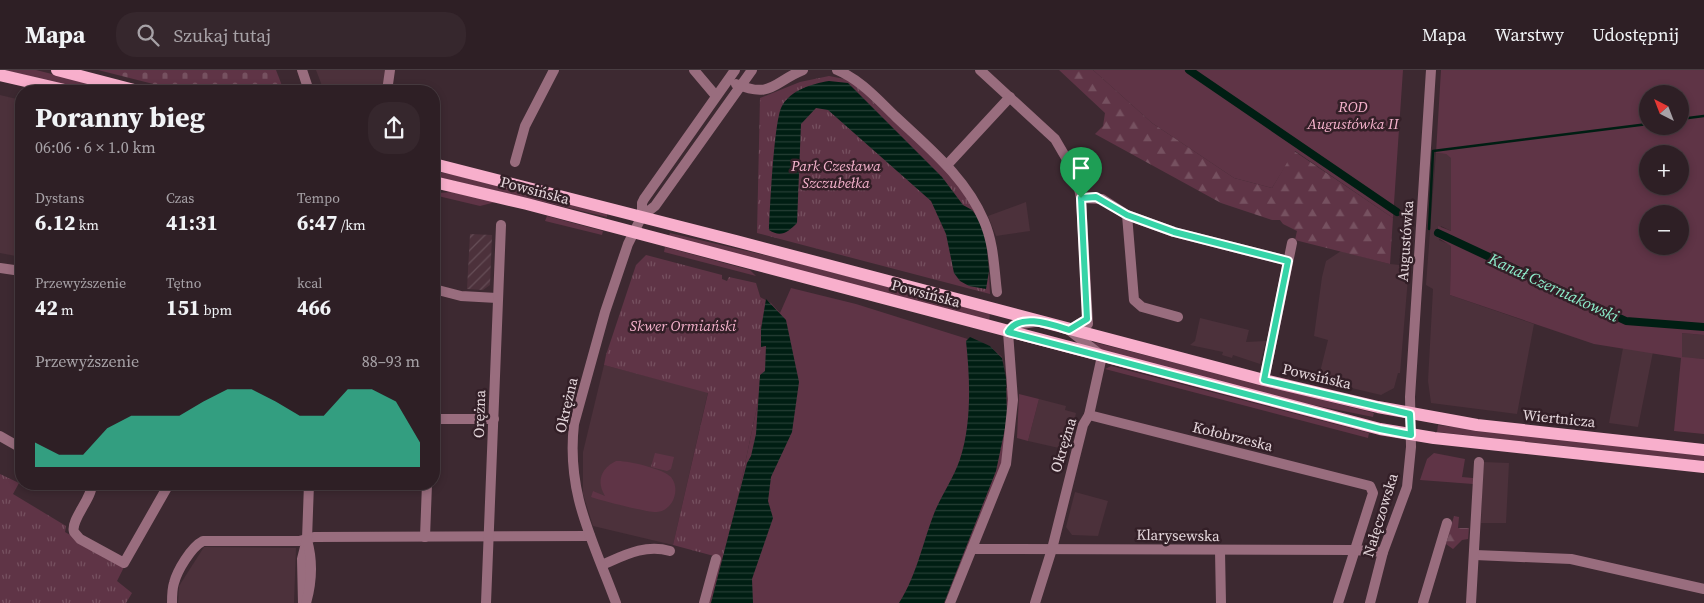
<!DOCTYPE html>
<html lang="pl">
<head>
<meta charset="utf-8">
<style>
	:root { --surface:#2e1f25; --page:#36272d; --text:#f1f3f6; --muted:#a7a2a7; --line:#493d42; --accent:#36d4a7 }
	body { margin:0; font-family:"Source Serif 4",serif; background:var(--page); color:var(--text); height:100vh; display:flex; flex-direction:column; font-size:19px; white-space:nowrap }
	* { box-sizing:border-box; margin:0 }
	p { font-size:16px; color:var(--muted) }
	.icon { flex:none; width:28px; height:28px; fill:none; stroke:currentColor; stroke-width:2; stroke-linecap:round; stroke-linejoin:round }
	.map { position:relative; flex:1; overflow:hidden }
	.sheet { position:absolute; left:15px; top:15px; width:425px; height:405px; display:flex; flex-direction:column; background:var(--surface); border-radius:20px; box-shadow:0 2px 8px #0003,0 0 0 1px var(--line) }
	.sheet>* { flex:none }
	.needle { width:32px; rotate:318deg }
	.controls { position:absolute; left:1639px; top:15px; display:grid; gap:10px }
	.controls a { display:grid; place-items:center; width:50px; height:50px; border-radius:50%; background:var(--surface); box-shadow:0 2px 8px #0003,0 0 0 1px var(--line); font-size:25px }
	.pin { position:absolute; display:grid; place-items:center; width:42px; height:42px; color:#fff; margin:-51px -21px; border-radius:50% 50% 50% 0; rotate:-45deg; box-shadow:0 0 5px #0007 }
	.pin .icon { rotate:45deg }
	.round { display:grid; place-items:center; flex:none; width:52px; height:52px; border-radius:20px; background:var(--page) }
	.summary { display:flex; align-items:center; justify-content:space-between; height:85px; padding:0 20px }
	h1 { font-size:28px; font-weight:700; line-height:38px }
	.metrics { display:grid; grid-template-columns:repeat(3,1fr); gap:8px; height:85px; padding:5px 20px }
	.metrics div { display:grid; align-content:center }
	.metrics b { font-size:21px; font-weight:700 }
	.metrics small { font-size:14px; font-weight:400 }
	.metrics p { font-size:14px }
	.chart { height:140px; padding:10px 20px }
	.chart p { display:flex; justify-content:space-between }
	.chart svg { width:100%; height:90px; margin-top:5px; fill:var(--accent); opacity:.7 }
	header { display:flex; align-items:center; gap:30px; box-sizing:border-box; height:70px; padding:0 25px; background:var(--surface); border-bottom:1px solid var(--line) }
	header strong { font-size:24px }
	nav { display:flex; gap:28px; margin-inline-start:auto; font-size:18px }
	.search { width:350px; height:45px; background:var(--page); display:flex; align-items:center; gap:12px; box-sizing:border-box; padding:0 18px; border-radius:20px; color:var(--muted); font-size:19px }
	.map>svg:first-child { display:block }
</style>
</head>
<body>
<header>
<strong>Mapa</strong>
<div class="search"><svg class="icon" aria-label="search" viewBox="0 0 24 24"><circle cx="10" cy="10" r="6"/><path d="M15 15l6 6"/></svg>Szukaj tutaj</div>
<nav><a>Mapa</a><a>Warstwy</a><a>Udostępnij</a></nav>
</header>
<div class="map">
<svg width="1704" height="533" viewBox="0 0 1704 533">
	<defs>
		<pattern id="industrial-furrows" width="10" height="10" patternUnits="userSpaceOnUse" patternTransform="scale(1.25)"><rect width="10" height="10" fill="#4c313b"/><path d="M-1 1l2-2M0 10L10 0M9 11l2-2" fill="none" stroke="#664e57"/></pattern>
		<pattern id="forest-firs" width="22" height="20" patternUnits="userSpaceOnUse" patternTransform="scale(1.25)"><rect width="22" height="20" fill="#5f3446"/><path d="M5 1l3.5 6h-7zM16 11l3.5 6h-7z" fill="#765160"/></pattern>
		<pattern id="cemetery-stones" width="16" height="16" patternUnits="userSpaceOnUse" patternTransform="scale(1.25)"><rect width="16" height="16" fill="#5f3446"/><path d="M2 7V4a2 2 0 0 1 4 0v3zM10 15v-3a2 2 0 0 1 4 0v3z" fill="#765160"/></pattern>
		<pattern id="park-tufts" width="24" height="20" patternUnits="userSpaceOnUse" patternTransform="scale(1.25)"><rect width="24" height="20" fill="#5f3446"/><path d="M3 7l-1-3M5 7V3M7 7l1-3M15 17l-1-3M17 17v-4M19 17l1-3" fill="none" stroke="#765160"/></pattern>
		<pattern id="water-rules" width="6" height="5" patternUnits="userSpaceOnUse" patternTransform="scale(1.25)"><rect width="6" height="5" fill="#001e13"/><path d="M0 2.5h6" fill="none" stroke="#253e35"/></pattern>
	</defs>
	<rect width="100%" height="100%" fill="#3d2931"/>
	<!-- built -->
	<g fill="#4c313b">
		<polygon points="316,0 386,0 383,21 324,21"/>
		<polygon points="0,25 21,30 21,187 0,183"/>
		<polygon points="1436,83 1446,84 1451,87 1451,161 1441,156 1439,170 1451,175 1450,225 1534,254 1517,344 1431,333 1428,311 1433,219 1426,215"/>
		<polygon points="1026,132 1030,161 996,166 988,146"/>
		<polygon points="1341,181 1390,194 1409,196 1400,303 1398,303 1394,318 1381,325 1318,310 1328,270 1314,266 1322,207 1326,191"/>
		<polygon points="1200,248 1249,260 1246,272 1266,271 1260,294 1233,285 1232,288 1222,285 1223,282 1190,275 1195,271"/>
		<polygon points="1682,263 1704,265 1704,289 1682,288"/>
		<polygon points="1623,278 1653,282 1638,357 1609,353"/>
		<polygon points="604,295 708,322 673,475 593,456 583,424 583,382"/>
		<polygon points="1039,329 1066,336 1065,340 1076,343 1068,380 1028,371"/>
		<polygon points="1483,392 1509,393 1506,453 1481,453"/>
		<polygon points="1075,422 1108,431 1098,466 1072,465 1066,457"/>
		<polygon points="204,477 296,478 294,533 178,533 179,516"/>
	</g>
	<!-- industrial -->
	<polygon fill="url(#industrial-furrows)" points="470,164 492,165 490,215 483,220 467,219"/>
	<!-- green -->
	<g fill="#5f3446" fill-rule="evenodd">
		<polygon points="4,0 36,0 120,21 91,21"/>
		<polygon points="1093,0 1403,0 1393,148 1295,81 1272,118 1234,108 1152,53"/>
		<path d="M1441 0H1704V265L1682 263V287L1704 289V364L1674 361 1681 288 1594 274 1450 225 1451 176 1437 167 1438 156 1451 161V88L1446 84 1436 83ZM1648 24H1680V56H1648ZM1648 84H1680V116H1648ZM1648 144H1680V176H1648Z"/>
		<polygon points="434,101 455,105 607,143 607,147 434,106"/>
		<polygon points="452,122 496,132 480,136 438,126 437,123"/>
		<polygon points="547,146 603,161 602,165 545,151"/>
		<polygon points="670,163 786,190 990,244 989,251 669,166"/>
		<polygon points="665,177 750,200 756,206 664,182"/>
		<polygon points="791,218 856,234 990,276 1002,287 1006,318 1009,318 1006,383 980,451 944,533 708,533 720,487 725,489 763,308 763,236 760,227 771,233 780,243"/>
		<polygon points="1089,271 1374,343 1373,347 1294,331 1098,279"/>
		<polygon points="1111,296 1369,363 1368,368 1105,299"/>
		<polygon points="1019,324 1039,329 1028,371 1017,368"/>
		<polygon points="1438,355 1704,386 1704,391 1437,362"/>
		<polygon points="1434,383 1465,389 1462,407 1473,408 1473,414 1420,410 1427,389"/>
		<path d="M616 391C627 390 664 399 671 407 681 419 673 441 657 442 649 443 599 430 591 427L593 421 605 426C596 412 601 398 616 391Z"/>
	</g>
	<!-- forest -->
	<g fill="url(#forest-firs)">
		<polygon points="1059,0 1093,0 1152,53 1234,108 1272,118 1294,81 1393,148 1390,194 1295,170 1297,161 1283,154 1280,150 1272,150 1221,133 1095,64 1103,56 1105,43"/>
		<polygon points="1454,446 1459,447 1458,458 1469,458 1468,469 1462,470 1453,479 1446,474"/>
	</g>
	<!-- cemetery -->
	<polygon fill="url(#cemetery-stones)" points="98,0 276,0 284,21 181,21"/>
	<!-- park -->
	<g fill="url(#park-tufts)">
		<path d="M829 6 850 10 959 113C985 151 988 179 990 224L757 163 760 28 800 12Z"/>
		<polygon points="646,185 722,205 722,209 727,211 729,207 756,213 763,236 763,308 725,489 673,475 708,323 604,295 606,285 636,195"/>
		<polygon points="655,383 674,387 671,399 667,401 651,397"/>
		<polygon points="0,404 19,413 13,424 66,456 65,462 124,497 117,511 132,523 126,533 0,533"/>
	</g>
	<!-- water -->
	<g fill="url(#water-rules)">
		<path d="M829 11 848 13 942 107 963 135 972 140 978 148 986 170 989 201 986 219 969 216 960 211 954 203 946 164 931 131 828 40 816 38 801 54 797 153C788 162 781 168 769 160 770 139 774 49 782 36 791 20 811 14 829 11Z"/>
		<polygon points="766,229 786,250 799,312 792,362 771,407 768,431 773,448 752,509 753,533 711,533 747,393 751,386 756,364 760,305 765,301 766,276 761,277 761,259"/>
		<path d="M970 267 990 276 1002 288 1006 308 1007 349 996 401 944 533H899C917 505 923 471 935 441 943 423 954 407 960 389 972 353 970 308 966 271Z"/>
	</g>
	<g fill="none" stroke-linecap="round" stroke-linejoin="round">
		<!-- stream -->
		<g stroke="#001e13" stroke-width="2.5">
			<polyline points="1680,49 1704,46"/>
			<polyline points="1429,159 1433,81 1648,54"/>
		</g>
		<!-- canal -->
		<g stroke="#001e13" stroke-width="8">
			<polyline points="1189,0 1397,142"/>
			<polyline points="1438,163 1626,251 1704,257"/>
		</g>
		<!-- minor -->
		<g stroke="#996d7e" stroke-width="10">
			<polyline points="302,0 309,21"/>
			<polyline points="694,0 716,26"/>
			<path d="M837 0C861 10 878 30 896 47 930 79 966 108 984 151 994 174 994 198 997 222"/>
			<polyline points="980,0 1055,69 1076,105 1081,128 1088,254"/>
			<path d="M736 14C772 29 773 12 803 0"/>
			<polyline points="387,21 390,0"/>
			<polyline points="515,92 525,56 554,0"/>
			<polyline points="947,95 1010,27"/>
			<polyline points="1081,128 1102,129 1127,145 1174,162 1288,191"/>
			<polyline points="1127,145 1134,230 1142,237 1178,247"/>
			<polyline points="642,146 642,133 644,129 735,0"/>
			<polyline points="0,198 21,201"/>
			<polyline points="434,219 461,226 497,228"/>
			<polyline points="1264,310 1292,173"/>
			<polyline points="1089,345 1370,416 1373,423 1338,533"/>
			<polyline points="434,349 494,349"/>
			<polyline points="0,366 21,378"/>
			<path d="M92 414C92 429 70 450 74 462L80 469 124 493 169 414"/>
			<polyline points="425,467 427,414"/>
			<polyline points="972,479 1354,480 1383,482"/>
			<polyline points="1220,481 1221,533"/>
			<polyline points="1475,485 1571,489 1704,519"/>
			<path d="M602 495C625 485 645 474 670 481"/>
			<path d="M172 533C172 526 172 519 174 513 177 501 191 477 203 471H299L314 467 590 466"/>
			<polyline points="303,533 302,489 307,469 309,414"/>
			<path d="M306 533C312 512 313 491 307 470"/>
			<polyline points="486,533 501,155"/>
			<path d="M616 533C593 470 566 424 574 354L605 242 628 174 642 146 655 136 752 0"/>
			<polyline points="704,533 716,489"/>
			<polyline points="950,533 1006,394 1013,330 1008,262 1014,255 1035,252"/>
			<polyline points="1035,533 1052,479 1083,355 1089,345 1102,286 1069,260 1087,249"/>
			<polyline points="1370,533 1383,482 1407,417 1411,377 1410,327 1431,0"/>
			<polyline points="1423,533 1447,453"/>
			<polyline points="1471,533 1479,392"/>
		</g>
		<!-- major -->
		<g stroke="#f8afcc" stroke-width="12">
			<polyline points="57,0 138,21"/>
			<polyline points="0,5 69,21"/>
			<polyline points="434,94 736,171 1264,310 1378,337 1477,355 1704,380"/>
			<polyline points="434,112 527,134 1380,359 1434,368 1704,397"/>
		</g>
	</g>
	<g fill="none" stroke-linecap="round" stroke-linejoin="round">
		<defs>
			<path id="route" d="M1096 127 1127 145 1174 162 1288 191 1264 310 1410 344 1411 365 1380 359 1008 262C1019 242 1053 255 1069 260L1087 249 1081 128Z"/>
		</defs>
		<!-- route casing -->
		<use href="#route" stroke="#fff" stroke-width="10"/>
		<!-- route -->
		<use href="#route" stroke="#36d4a7" stroke-width="6"/>
	</g>
	<g text-anchor="middle" dominant-baseline="central" stroke-width="5" stroke-linejoin="round" paint-order="stroke">
		<!-- park labels -->
		<g font-size="15" font-style="italic" fill="#f6b3cd" stroke="#331f27">
			<text x="1353" y="36">ROD<tspan x="1353" dy="17">Augustówka II</tspan></text>
			<text x="836" y="95">Park Czesława<tspan x="836" dy="17">Szczubełka</tspan></text>
			<text x="683" y="255">Skwer Ormiański</text>
		</g>
		<!-- street labels -->
		<g font-size="15" fill="#e5d7dc" stroke="#331f27">
			<text transform="translate(535 120) rotate(15)">Powsińska</text>
			<text transform="translate(1405 171) rotate(-86)">Augustówka</text>
			<text transform="translate(926 223) rotate(15)">Powsińska</text>
			<text transform="translate(1317 306) rotate(13)">Powsińska</text>
			<text transform="translate(566 335) rotate(-77)">Okrężna</text>
			<text transform="translate(479 344) rotate(-88)">Orężna</text>
			<text transform="translate(1559 348) rotate(6)">Wiertnicza</text>
			<text transform="translate(1233 366) rotate(14)">Kołobrzeska</text>
			<text transform="translate(1063 375) rotate(-73)">Okrężna</text>
			<text transform="translate(1380 445) rotate(-73)">Nałęczowska</text>
			<text transform="translate(1178 465) rotate(1)">Klarysewska</text>
		</g>
		<!-- water labels -->
		<g font-size="16" font-style="italic" fill="#8eefcc" stroke="#331f27">
			<text transform="translate(1554 217) rotate(25)">Kanał Czerniakowski</text>
		</g>
	</g>
</svg>
<div class="controls">
<a><svg class="needle" viewBox="-14 -14 28 28"><path d="M0-13l5 13h-10z" fill="#e53935"/><path d="M0 13l5-13h-10z" fill="#a7a2a7"/></svg></a>
<a>+</a>
<a>−</a>
</div>
<div class="pin" style="left:1081px;top:128px;background:#1e9e55"><svg class="icon" aria-label="arrive" viewBox="0 0 24 24"><path d="M6 21V4h12l-3 4 3 4H6"/></svg></div>
<section class="sheet">
<div class="summary"><div><h1>Poranny bieg</h1><p>06:06 · 6 × 1.0 km</p></div><a class="round"><svg class="icon" aria-label="share" viewBox="0 0 24 24"><path d="M12 15V3M7 8l5-5 5 5M5 13v7h14v-7"/></svg></a></div>
<div class="metrics">
<div><p>Dystans</p><b>6.12<small> km</small></b></div>
<div><p>Czas</p><b>41:31</b></div>
<div><p>Tempo</p><b>6:47<small> /km</small></b></div>
</div>
<div class="metrics">
<div><p>Przewyższenie</p><b>42<small> m</small></b></div>
<div><p>Tętno</p><b>151<small> bpm</small></b></div>
<div><p>kcal</p><b>466</b></div>
</div>
<div class="chart"><p><span>Przewyższenie</span>88–93 m</p>
<svg viewBox="0 0 160 44" preserveAspectRatio="none"><path d="M0 44V32L10 38L20 38L30 25L40 19L50 19L60 19L70 12L80 6L90 6L100 12L110 19L120 19L130 6L140 6L150 12L160 32V44z"/></svg>
</div>
</section>
</div>
</body>
</html>
